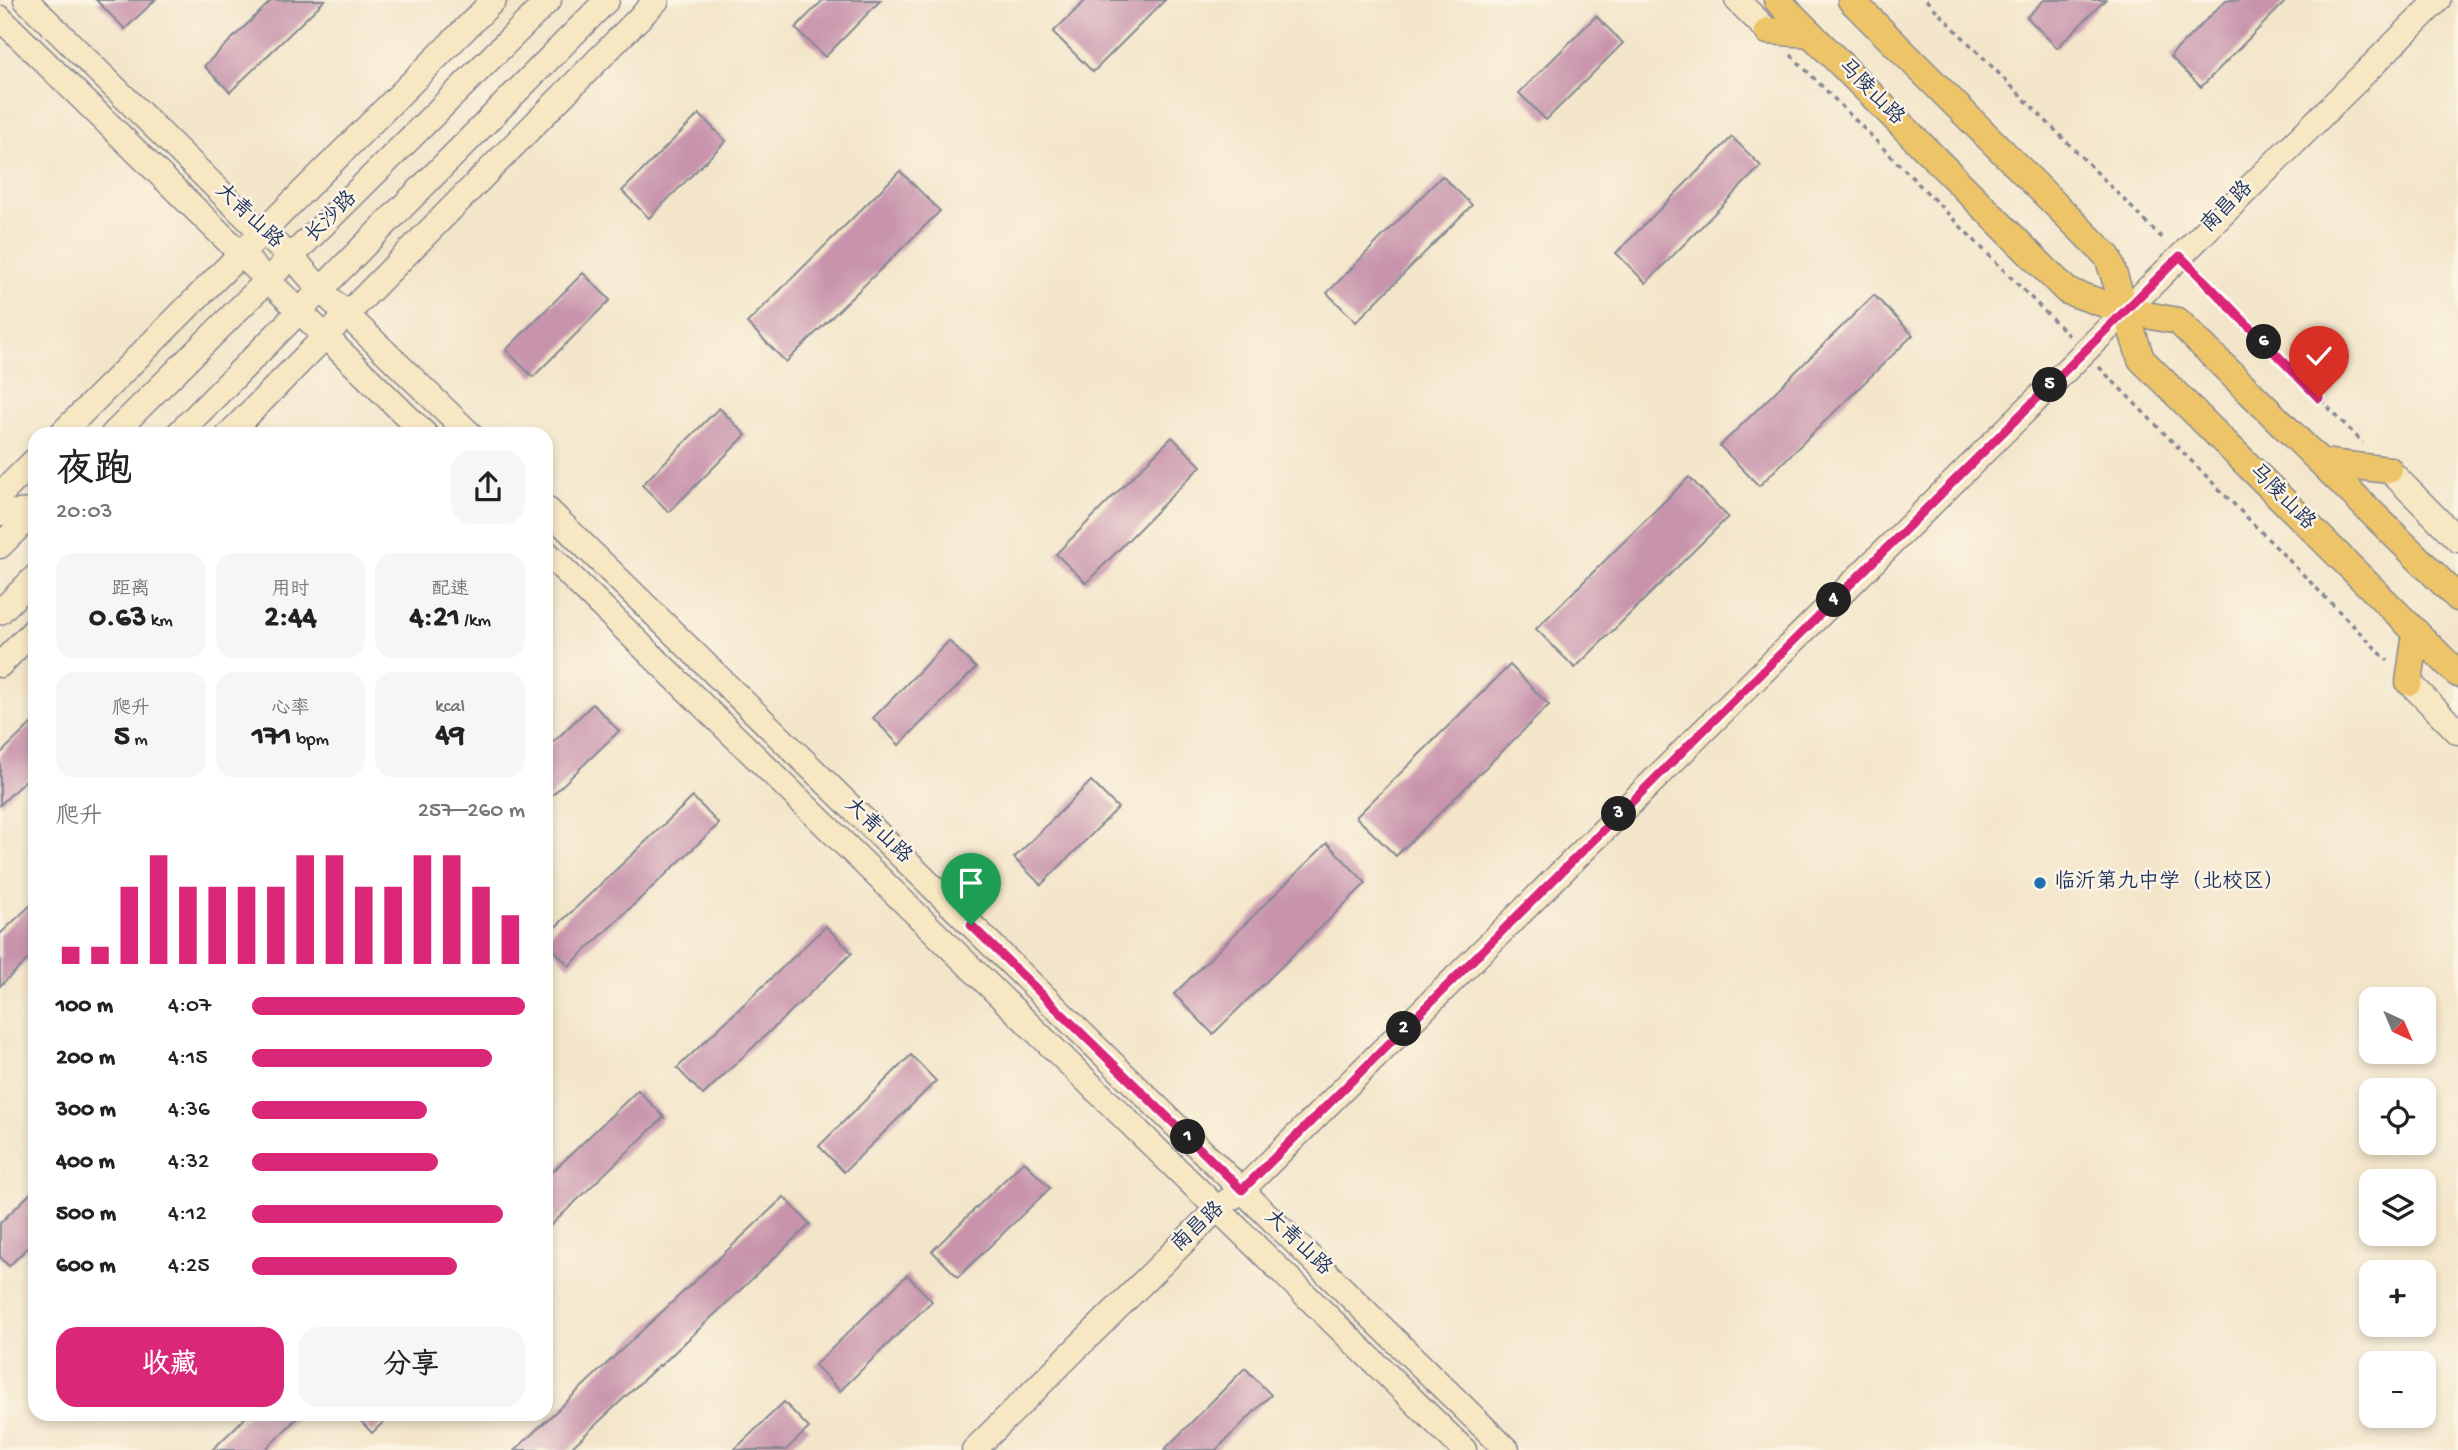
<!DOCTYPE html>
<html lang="zh">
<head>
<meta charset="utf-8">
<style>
	:root { --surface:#fff; --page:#f6f6f6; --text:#222; --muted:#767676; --accent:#db2777 }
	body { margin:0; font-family:"Gochi Hand","LXGW WenKai TC",sans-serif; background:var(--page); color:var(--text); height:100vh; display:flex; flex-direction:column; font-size:26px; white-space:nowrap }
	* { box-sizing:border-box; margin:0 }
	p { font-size:23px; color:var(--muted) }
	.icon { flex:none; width:38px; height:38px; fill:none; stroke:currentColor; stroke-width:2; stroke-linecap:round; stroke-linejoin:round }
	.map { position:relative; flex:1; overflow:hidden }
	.side { position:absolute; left:28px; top:427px; width:525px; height:994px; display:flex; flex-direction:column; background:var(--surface); border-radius:21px; box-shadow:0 4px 10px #0003 }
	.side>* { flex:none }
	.needle { width:46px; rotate:136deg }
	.buttons { position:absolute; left:2359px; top:987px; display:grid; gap:14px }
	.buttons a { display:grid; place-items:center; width:77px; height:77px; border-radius:14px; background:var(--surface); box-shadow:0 4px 10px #0003; font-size:35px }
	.pin { position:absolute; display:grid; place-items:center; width:60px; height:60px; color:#fff; margin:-72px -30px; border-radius:50% 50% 50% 0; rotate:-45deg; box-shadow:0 0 7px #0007 }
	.pin .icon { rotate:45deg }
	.km { position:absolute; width:35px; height:35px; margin:-18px; border-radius:50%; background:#222; color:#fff; font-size:19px; line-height:35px; text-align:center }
	.round { display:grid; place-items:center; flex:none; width:74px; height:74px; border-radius:21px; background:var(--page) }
	.headline { display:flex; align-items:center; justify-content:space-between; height:119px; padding:0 28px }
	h1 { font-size:38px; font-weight:800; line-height:52px }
	.figures { display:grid; grid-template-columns:repeat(3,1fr); gap:10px; height:119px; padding:7px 28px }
	.figures div { display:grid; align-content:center; border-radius:18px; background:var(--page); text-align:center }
	.figures b { font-size:30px; font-weight:800 }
	.figures small { font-size:19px; font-weight:400 }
	.figures p { font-size:19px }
	.chart { height:196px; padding:14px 28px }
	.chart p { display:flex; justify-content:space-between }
	.chart svg { width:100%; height:126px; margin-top:7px; stroke:var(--accent); stroke-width:6 }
	.action { display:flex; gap:14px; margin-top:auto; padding:14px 28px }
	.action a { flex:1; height:80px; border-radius:21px; background:var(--accent); color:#fff; font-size:28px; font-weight:800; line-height:80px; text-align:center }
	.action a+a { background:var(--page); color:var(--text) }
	ul { padding:0 28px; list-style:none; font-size:23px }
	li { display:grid; grid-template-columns:112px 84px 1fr; align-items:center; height:52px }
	li i { height:18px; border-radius:9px; background:var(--accent) }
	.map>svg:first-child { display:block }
</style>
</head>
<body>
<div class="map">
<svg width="2458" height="1450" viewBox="0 0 2458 1450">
	<rect width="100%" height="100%" fill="#fcf5e5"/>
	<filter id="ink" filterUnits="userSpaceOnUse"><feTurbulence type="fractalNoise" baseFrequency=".0143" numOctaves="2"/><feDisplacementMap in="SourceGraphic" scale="14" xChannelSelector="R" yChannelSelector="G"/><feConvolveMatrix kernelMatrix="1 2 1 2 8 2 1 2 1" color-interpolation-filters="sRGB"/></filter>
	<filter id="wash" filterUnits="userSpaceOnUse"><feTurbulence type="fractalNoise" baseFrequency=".00686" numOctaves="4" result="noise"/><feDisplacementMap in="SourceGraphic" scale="28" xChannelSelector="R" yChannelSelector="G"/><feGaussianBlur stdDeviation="1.57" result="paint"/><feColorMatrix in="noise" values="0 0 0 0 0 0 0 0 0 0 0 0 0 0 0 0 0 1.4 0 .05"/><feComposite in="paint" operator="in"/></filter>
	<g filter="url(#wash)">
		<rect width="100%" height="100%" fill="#f3e5c9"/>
		<g id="blocks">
			<!-- building -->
			<g fill="#c894ac">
				<polygon points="96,0 155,0 125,29"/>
				<polygon points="272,0 325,0 230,92 204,66"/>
				<polygon points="823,0 881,0 825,57 795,28"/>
				<polygon points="1086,0 1165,0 1093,72 1053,32"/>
				<polygon points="2044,0 2105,0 2057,48 2027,17"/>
				<polygon points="2226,0 2287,0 2201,87 2170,56"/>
				<polygon points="1596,16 1623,43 1546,120 1519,93"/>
				<polygon points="699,114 726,141 649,218 622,191"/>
				<polygon points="1732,137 1761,166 1646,283 1616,253"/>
				<polygon points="900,171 940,211 786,362 747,323"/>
				<polygon points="1442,176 1472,205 1356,322 1327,293"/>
				<polygon points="583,273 610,300 533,377 506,350"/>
				<polygon points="1874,295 1913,335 1759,486 1720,446"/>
				<polygon points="719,408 746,435 669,512 642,485"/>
				<polygon points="1172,437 1201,466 1086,583 1056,554"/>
				<polygon points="1689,477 1728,517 1575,668 1536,629"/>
				<polygon points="949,641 976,668 899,745 873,718"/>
				<polygon points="1510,665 1549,705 1396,856 1356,817"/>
				<polygon points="593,704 619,731 546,801 546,749"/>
				<polygon points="35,720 35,771 0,805 0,754"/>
				<polygon points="1091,781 1118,808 1041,885 1014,858"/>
				<polygon points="693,797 719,824 569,966 546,941 546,936"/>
				<polygon points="1327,843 1366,883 1213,1034 1174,994"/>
				<polygon points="35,901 35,953 0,986 0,934"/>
				<polygon points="826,926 852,953 703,1095 677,1068"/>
				<polygon points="911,1055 936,1081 844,1172 819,1146"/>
				<polygon points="638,1090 664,1117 546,1230 546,1178"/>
				<polygon points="1024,1161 1050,1188 958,1277 932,1251"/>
				<polygon points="35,1189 35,1240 9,1266 0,1257 0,1223"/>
				<polygon points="784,1197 810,1224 660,1366 659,1365 569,1450 515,1450"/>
				<polygon points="907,1275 932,1301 840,1391 815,1365"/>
				<polygon points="1245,1368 1271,1395 1216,1450 1164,1450"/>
				<polygon points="784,1402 809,1428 786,1450 734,1450"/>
				<polygon points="249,1414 301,1414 265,1450 212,1450"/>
				<polygon points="354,1414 392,1414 372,1433"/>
			</g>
		</g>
	</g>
	<g filter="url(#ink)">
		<use href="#blocks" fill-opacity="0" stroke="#878a94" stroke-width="2"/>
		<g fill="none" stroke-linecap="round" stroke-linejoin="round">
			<defs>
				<g id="secondary">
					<polyline points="26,0 263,234 292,257 321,290 470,434"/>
					<polyline points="1737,0 1768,31"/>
					<polyline points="0,18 425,434"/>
					<polyline points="61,434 494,0"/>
					<polyline points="113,434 549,0"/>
					<polyline points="178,434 607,0"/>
					<polyline points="229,434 657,0"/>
					<polyline points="2389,470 2458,540"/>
					<polyline points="0,495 35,460"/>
					<polyline points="546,508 1507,1450"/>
					<polyline points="0,513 35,511"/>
					<polyline points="0,546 35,511"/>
					<polyline points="546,552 1464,1450"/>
					<polyline points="0,612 35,577"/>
					<polyline points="0,665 35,629"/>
					<polyline points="2409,682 2458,732"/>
					<polyline points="974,1450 1218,1208 1242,1190 2438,0"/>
				</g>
				<g id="primary">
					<polyline points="1777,0 2067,291 2125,311 2178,321 2458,598"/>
					<polyline points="1851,0 2108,257 2141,359 2458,674"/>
					<polyline points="1768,31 1811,34"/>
					<polyline points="2321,462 2389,470"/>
					<polyline points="2409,682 2416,632"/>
				</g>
			</defs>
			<!-- secondary casing -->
			<use href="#secondary" stroke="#878a94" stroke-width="27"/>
			<!-- primary casing -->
			<use href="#primary" stroke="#878a94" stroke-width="29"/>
			<!-- path -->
			<g stroke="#878a94" stroke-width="3.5" stroke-dasharray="5 5" stroke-linecap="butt">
				<polyline points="1926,0 2165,241"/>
				<polyline points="1791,55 2069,336"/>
				<polyline points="2195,271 2363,443"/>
				<polyline points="2099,367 2388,661"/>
			</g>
			<!-- secondary -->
			<use href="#secondary" stroke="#f8e7c3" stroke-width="24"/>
			<!-- primary -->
			<use href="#primary" stroke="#eec469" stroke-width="26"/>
		</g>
	</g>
	<g fill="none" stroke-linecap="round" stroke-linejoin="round" filter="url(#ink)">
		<defs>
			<polyline id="route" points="971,925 1242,1190 2180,256 2319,398"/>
		</defs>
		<!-- route casing -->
		<use href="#route" stroke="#fff" stroke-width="14"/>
		<!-- route -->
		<use href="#route" stroke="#db2777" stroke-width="9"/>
	</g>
	<!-- markers -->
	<circle fill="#1f6fb2" stroke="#fcf5e5" stroke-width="2.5" cx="2040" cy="883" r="7"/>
	<g text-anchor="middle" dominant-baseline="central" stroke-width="5" stroke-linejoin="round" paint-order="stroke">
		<!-- street labels -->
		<g font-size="21" fill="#1b2f5e" stroke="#fcf5e5">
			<text transform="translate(1870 93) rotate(45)">马陵山路</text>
			<text transform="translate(2228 208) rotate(-45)">南昌路</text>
			<text transform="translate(248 217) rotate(43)">大青山路</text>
			<text transform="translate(332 218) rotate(-45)">长沙路</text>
			<text transform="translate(2281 498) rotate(45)">马陵山路</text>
			<text transform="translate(877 832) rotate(44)">大青山路</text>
			<text transform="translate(1199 1228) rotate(-43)">南昌路</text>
			<text transform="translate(1297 1244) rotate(44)">大青山路</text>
		</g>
		<!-- poi labels -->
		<g font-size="21" fill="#1b2f5e" stroke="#fcf5e5" text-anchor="start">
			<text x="2054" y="883">临沂第九中学（北校区）</text>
		</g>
	</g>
</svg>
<div class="buttons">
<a><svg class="needle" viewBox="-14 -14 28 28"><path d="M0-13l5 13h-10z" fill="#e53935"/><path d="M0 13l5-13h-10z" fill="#767676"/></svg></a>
<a><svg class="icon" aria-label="locate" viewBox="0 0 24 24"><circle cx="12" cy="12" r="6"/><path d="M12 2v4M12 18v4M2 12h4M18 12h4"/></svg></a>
<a><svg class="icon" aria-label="layers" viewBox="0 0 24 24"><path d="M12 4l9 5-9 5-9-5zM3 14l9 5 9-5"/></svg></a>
<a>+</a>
<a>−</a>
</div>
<div class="pin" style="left:971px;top:925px;background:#1e9e55"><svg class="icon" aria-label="arrive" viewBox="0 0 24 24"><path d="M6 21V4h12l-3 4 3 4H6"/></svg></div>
<div class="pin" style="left:2319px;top:398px;background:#d93025"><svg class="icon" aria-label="check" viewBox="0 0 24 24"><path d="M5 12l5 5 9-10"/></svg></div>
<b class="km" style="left:1188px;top:1137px">1</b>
<b class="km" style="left:1404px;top:1029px">2</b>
<b class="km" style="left:1619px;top:814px">3</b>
<b class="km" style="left:1834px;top:600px">4</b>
<b class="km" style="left:2050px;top:385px">5</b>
<b class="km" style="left:2264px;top:342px">6</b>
<section class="side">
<div class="headline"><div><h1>夜跑</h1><p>20:03</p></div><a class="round"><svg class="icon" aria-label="share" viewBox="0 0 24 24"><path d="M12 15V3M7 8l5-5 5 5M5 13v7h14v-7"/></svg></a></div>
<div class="figures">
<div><p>距离</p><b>0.63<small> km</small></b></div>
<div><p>用时</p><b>2:44</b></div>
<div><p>配速</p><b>4:21<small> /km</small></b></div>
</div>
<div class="figures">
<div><p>爬升</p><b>5<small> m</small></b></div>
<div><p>心率</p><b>171<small> bpm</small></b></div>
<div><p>kcal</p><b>49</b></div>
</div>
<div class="chart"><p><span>爬升</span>257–260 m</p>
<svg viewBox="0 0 160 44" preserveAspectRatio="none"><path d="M5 44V38M15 44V38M25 44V17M35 44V6M45 44V17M55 44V17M65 44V17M75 44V17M85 44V6M95 44V6M105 44V17M115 44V17M125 44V6M135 44V6M145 44V17M155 44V27"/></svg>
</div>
<ul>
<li><b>100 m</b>4:07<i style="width:100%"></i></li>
<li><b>200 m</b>4:15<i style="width:88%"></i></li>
<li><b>300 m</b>4:36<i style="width:64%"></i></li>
<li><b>400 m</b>4:32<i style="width:68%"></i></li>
<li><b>500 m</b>4:12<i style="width:92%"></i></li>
<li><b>600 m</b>4:25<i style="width:75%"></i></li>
</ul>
<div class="action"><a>收藏</a><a>分享</a></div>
</section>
</div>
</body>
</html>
